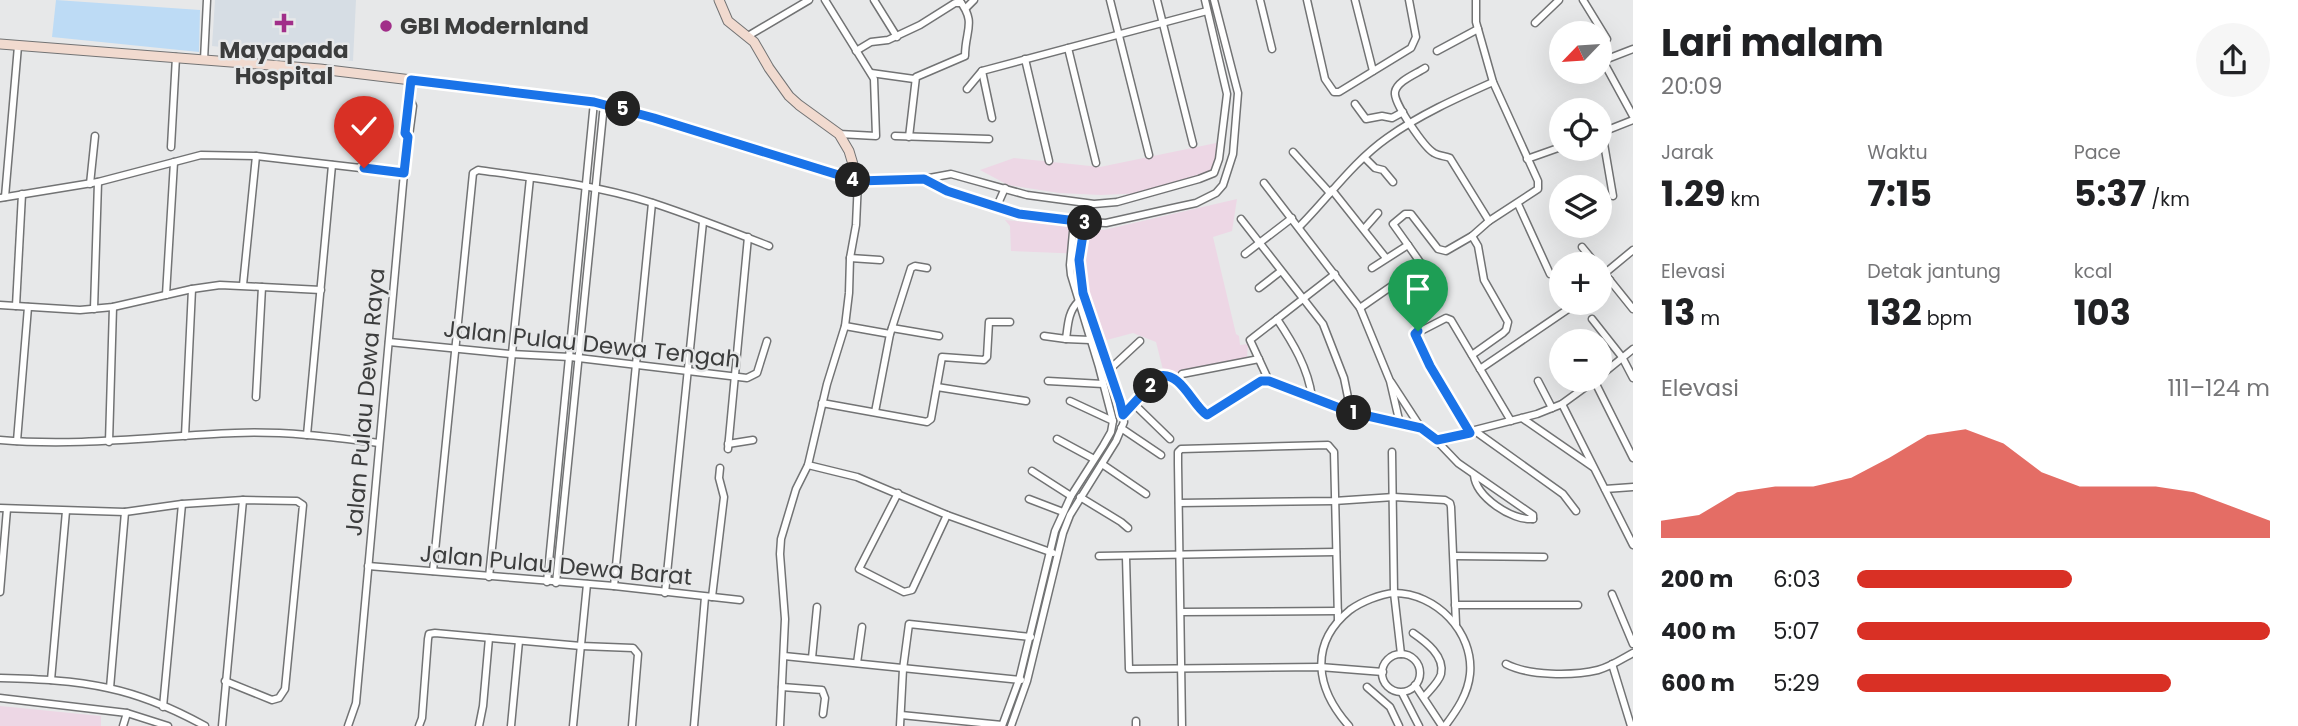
<!DOCTYPE html>
<html lang="id">
<head>
<meta charset="utf-8">
<style>
	:root { --surface:#fff; --page:#f6f6f6; --text:#202124; --muted:#757577; --accent:#d93025 }
	body { margin:0; font-family:Poppins,sans-serif; background:var(--page); color:var(--text); height:100vh; display:flex; flex-direction:column; font-size:26px; white-space:nowrap }
	* { box-sizing:border-box; margin:0 }
	p { font-size:23px; color:var(--muted) }
	.icon { flex:none; width:38px; height:38px; fill:none; stroke:currentColor; stroke-width:2; stroke-linecap:round; stroke-linejoin:round }
	.map { position:relative; flex:1; overflow:hidden }
	.details { display:flex; flex-direction:column; background:var(--surface); width:665px }
	.details>* { flex:none }
	.needle { width:46px; rotate:245deg }
	.fabs { position:absolute; left:1549px; top:21px; display:grid; gap:14px }
	.fabs a { display:grid; place-items:center; width:63px; height:63px; border-radius:50%; background:var(--surface); box-shadow:0 7px 28px #0002; font-size:35px }
	.pin { position:absolute; display:grid; place-items:center; width:60px; height:60px; color:#fff; margin:-72px -30px; border-radius:50% 50% 50% 0; rotate:-45deg; box-shadow:0 0 7px #0007 }
	.pin .icon { rotate:45deg }
	.km { position:absolute; width:35px; height:35px; margin:-18px; border-radius:50%; background:#222; color:#fff; font-size:19px; line-height:35px; text-align:center }
	.round { display:grid; place-items:center; flex:none; width:74px; height:74px; border-radius:37px; background:var(--page) }
	.summary { display:flex; align-items:center; justify-content:space-between; height:119px; padding:0 28px }
	h1 { font-size:38px; font-weight:700; line-height:52px }
	.stats { display:grid; grid-template-columns:repeat(3,1fr); gap:10px; height:119px; padding:7px 28px }
	.stats div { display:grid; align-content:center }
	.stats b { font-size:35px; font-weight:700 }
	.stats small { font-size:19px; font-weight:400 }
	.stats p { font-size:19px }
	.chart { height:196px; padding:14px 28px }
	.chart p { display:flex; justify-content:space-between }
	.chart svg { width:100%; height:126px; margin-top:7px; fill:var(--accent); opacity:.7 }
	ul { padding:0 28px; list-style:none; font-size:23px }
	li { display:grid; grid-template-columns:112px 84px 1fr; align-items:center; height:52px }
	li i { height:18px; border-radius:9px; background:var(--accent) }
	main { display:flex; flex:1; min-height:0 }
	.map>svg:first-child { display:block }
</style>
</head>
<body>
<main>
<div class="map">
<svg width="1633" height="726" viewBox="0 0 1633 726">
	<rect width="100%" height="100%" fill="#e7e8e9"/>
	<!-- commercial -->
	<g fill="#edd7e5">
		<polygon points="1221,142 1220,162 1208,177 1146,193 1101,195 1059,193 1008,185 980,170 1014,158 1100,167"/>
		<polygon points="1237,199 1232,231 1213,237 1236,334 1239,336 1240,345 1248,344 1247,357 1176,375 1163,370 1156,342 1133,333 1103,341 1093,314 1085,282 1085,254 1011,251 1010,226 1005,220 1104,230"/>
		<polygon points="0,706 101,716 101,726 0,726"/>
	</g>
	<!-- built -->
	<polygon fill="#d6dde4" points="215,0 356,0 353,61 212,46"/>
	<!-- grass -->
	<polygon fill="#bddbf5" points="56,0 200,10 199,52 52,37"/>
	<g fill="none" stroke-linecap="round" stroke-linejoin="round">
		<defs>
			<g id="street">
				<polyline points="825,0 874,79 876,136 839,134"/>
				<polyline points="874,0 897,37"/>
				<polyline points="1110,0 1149,155"/>
				<polyline points="1157,0 1193,144"/>
				<polyline points="1205,0 1227,94 1219,159 1214,173 1199,179 1117,202 1094,204 1027,195 951,174 924,179 947,192 1019,214 1085,222 1106,223 1173,208 1196,203 1216,193 1223,185 1233,154 1238,93 1214,0"/>
				<polyline points="1260,0 1272,49"/>
				<polyline points="1307,0 1325,79 1334,92 1339,92 1411,48 1416,37 1409,0"/>
				<polyline points="1355,0 1373,71"/>
				<polyline points="1583,0 1607,39"/>
				<polyline points="966,8 974,0"/>
				<polyline points="1535,23 1559,0"/>
				<polyline points="748,36 809,0"/>
				<polyline points="1068,48 1096,163"/>
				<polyline points="856,51 871,42 888,40 920,25 955,3 961,3"/>
				<polyline points="1437,51 1478,29"/>
				<polyline points="1025,59 1049,161"/>
				<polyline points="204,60 207,0"/>
				<polyline points="1602,61 1633,49"/>
				<polyline points="1603,61 1633,116"/>
				<path d="M1425 68C1416 74 1397 81 1395 92 1393 103 1425 148 1434 153 1439 156 1445 156 1450 158L1489 221"/>
				<polyline points="982,71 992,118"/>
				<polyline points="871,73 914,79"/>
				<polyline points="967,89 982,71 1207,11"/>
				<polyline points="1355,104 1366,119 1382,116 1392,118 1403,112"/>
				<polyline points="1602,132 1613,196"/>
				<polyline points="1600,133 1633,120"/>
				<polyline points="895,136 989,139"/>
				<path d="M408 137C403 128 406 110 411 101"/>
				<path d="M909 137 916 77 965 56C965 30 977 23 959 0"/>
				<polyline points="171,147 176,57"/>
				<polyline points="1293,152 1330,193"/>
				<polyline points="1365,158 1375,168 1383,170 1393,182"/>
				<polyline points="1527,159 1561,147"/>
				<polyline points="1264,183 1360,308 1390,381 1400,424"/>
				<polyline points="90,184 95,136"/>
				<polyline points="1332,190 1386,258"/>
				<polyline points="5,197 18,46"/>
				<polyline points="0,198 98,182 201,155 256,156 404,173"/>
				<polyline points="1518,204 1550,274"/>
				<polyline points="997,206 1005,188"/>
				<polyline points="1241,219 1323,324 1344,378 1351,412"/>
				<path d="M1299 227C1328 198 1353 162 1387 138 1419 115 1457 98 1493 82"/>
				<polyline points="1364,229 1378,213"/>
				<polyline points="1582,247 1596,264"/>
				<polyline points="1245,254 1292,218"/>
				<polyline points="850,258 880,260"/>
				<polyline points="1372,268 1408,245 1393,224 1405,214 1411,214 1438,249 1446,251 1472,236 1489,221 1538,189 1538,181 1493,82 1476,22 1476,0"/>
				<polyline points="1600,268 1633,309"/>
				<polyline points="1604,274 1633,250"/>
				<polyline points="243,285 256,156"/>
				<polyline points="1600,287 1610,280"/>
				<polyline points="1259,288 1281,271"/>
				<polyline points="166,295 174,162"/>
				<polyline points="0,305 80,310 113,307 192,289 220,285 262,287"/>
				<polyline points="16,306 22,194"/>
				<polyline points="1360,308 1422,265 1408,245"/>
				<polyline points="94,309 98,182"/>
				<path d="M1277 319C1293 343 1308 368 1312 397"/>
				<polyline points="1592,319 1622,357 1633,378"/>
				<polyline points="845,326 890,334"/>
				<polyline points="892,328 939,336"/>
				<path d="M1044 336 1066 339C1068 325 1068 312 1078 302"/>
				<polyline points="1066,339 1090,340"/>
				<polyline points="389,342 511,354 570,357 747,378 757,373 767,341"/>
				<polyline points="1472,355 1503,333 1506,330 1508,322 1484,280 1478,246 1472,236"/>
				<polyline points="1110,369 1140,341"/>
				<polyline points="1480,369 1577,303"/>
				<polyline points="1182,374 1259,359"/>
				<polyline points="1600,376 1633,349"/>
				<polyline points="1594,380 1633,458"/>
				<polyline points="1048,381 1103,384"/>
				<polyline points="1269,381 1250,340 1335,274"/>
				<polyline points="1538,381 1552,408"/>
				<polyline points="1391,382 1421,428"/>
				<polyline points="937,387 1026,401"/>
				<polyline points="256,397 262,287 321,290"/>
				<polyline points="1070,401 1113,421"/>
				<polyline points="822,403 927,422 931,419 942,357 984,360 987,357 989,322 1010,322"/>
				<polyline points="1134,404 1170,439"/>
				<polyline points="1562,404 1633,545"/>
				<polyline points="875,412 890,334 911,268 915,266 927,268"/>
				<polyline points="1123,415 1159,376 1166,375 1174,379 1207,415 1261,381 1269,381 1351,412 1421,428 1436,440 1537,414 1562,404 1595,380"/>
				<polyline points="1522,418 1593,467"/>
				<polyline points="1121,428 1161,455"/>
				<polyline points="1475,431 1563,494 1576,511"/>
				<polyline points="1470,433 1430,366 1415,334 1446,318 1451,320 1511,421"/>
				<polyline points="307,435 332,165"/>
				<polyline points="185,436 192,289"/>
				<polyline points="1057,439 1094,459"/>
				<path d="M0 440C79 447 157 436 235 433 283 431 332 437 379 443"/>
				<polyline points="1436,440 1458,463 1533,515 1533,519"/>
				<polyline points="17,441 28,307"/>
				<polyline points="109,442 113,307"/>
				<polyline points="728,444 753,440"/>
				<polyline points="728,449 748,237"/>
				<polyline points="1392,452 1394,593 1401,654"/>
				<polyline points="1102,464 1146,494"/>
				<polyline points="808,465 857,477 947,515 1053,553"/>
				<polyline points="1032,471 1071,496"/>
				<path d="M1474 475C1476 497 1512 521 1533 519"/>
				<polyline points="1605,489 1633,487"/>
				<polyline points="898,493 859,569 904,592 912,590 947,515"/>
				<polyline points="1080,497 1121,522 1128,528"/>
				<polyline points="1029,499 1063,512"/>
				<polyline points="1179,503 1334,501 1394,497 1445,500 1450,503 1451,507 1456,624"/>
				<polyline points="0,508 125,512 182,504 243,500 297,501 303,505 285,689 279,698 272,700 225,681"/>
				<polyline points="1099,556 1336,552"/>
				<polyline points="1454,556 1544,557"/>
				<polyline points="1126,557 1129,669 1320,667 1383,672"/>
				<polyline points="368,566 614,586 740,600"/>
				<path d="M433 571 473 173 478 170C536 178 596 185 653 203 692 216 731 231 769 246"/>
				<polyline points="489,577 530,178"/>
				<polyline points="547,582 594,102"/>
				<polyline points="556,583 604,104"/>
				<polyline points="614,586 652,203"/>
				<polyline points="0,592 7,509"/>
				<polyline points="665,593 703,222"/>
				<polyline points="1612,594 1633,644"/>
				<polyline points="712,597 724,497 719,478 720,468"/>
				<polyline points="1455,605 1578,605"/>
				<polyline points="1181,612 1338,611"/>
				<path d="M1413 633C1426 642 1445 656 1441 674 1439 682 1429 691 1424 697"/>
				<circle cx="1401" cy="673" r="19"/>
				<polyline points="784,656 1021,680"/>
				<polyline points="812,658 817,607"/>
				<polyline points="857,663 862,627"/>
				<path d="M1506 664C1529 676 1573 676 1598 670 1610 667 1622 659 1633 653"/>
				<polyline points="1612,664 1631,726"/>
				<path d="M0 678C36 679 73 680 108 688 141 695 176 710 205 726"/>
				<polyline points="51,680 66,511"/>
				<polyline points="1415,685 1442,726"/>
				<polyline points="782,687 822,690 825,698 823,714"/>
				<polyline points="1367,687 1390,707 1399,726"/>
				<polyline points="110,688 125,512"/>
				<polyline points="1402,693 1419,726"/>
				<polyline points="0,698 127,713 168,726"/>
				<polyline points="163,707 182,504"/>
				<polyline points="901,715 1002,725"/>
				<polyline points="123,726 127,713"/>
				<polyline points="222,726 243,500"/>
				<polyline points="348,726 356,703 404,173 413,106 411,101 411,81"/>
				<polyline points="419,726 422,718 428,639 429,634 435,633 581,646 633,648 638,654 632,726"/>
				<polyline points="479,726 483,706 489,638"/>
				<polyline points="511,726 519,641"/>
				<polyline points="573,726 587,584"/>
				<polyline points="694,726 705,597"/>
				<polyline points="780,726 785,619 780,554 781,539 796,489 808,465 827,384 845,326 849,293 850,258 856,225 858,181 924,179"/>
				<polyline points="900,726 903,669 909,624 1031,637"/>
				<polyline points="1002,726 1019,680 1055,531 1071,496 1103,446 1111,432 1113,421 1099,367 1071,275 1070,265 1074,221"/>
				<polyline points="1011,726 1027,681 1063,533 1070,515 1116,441 1124,422 1120,402 1083,293 1079,260 1085,222"/>
				<polyline points="1136,726 1136,721"/>
				<polyline points="1182,726 1178,464 1178,452 1181,449 1328,445 1334,452 1338,620"/>
				<path d="M1349 726C1316 689 1308 644 1350 610 1361 602 1380 594 1394 593 1436 593 1474 632 1470 674 1468 694 1457 710 1445 726"/>
			</g>
			<polyline id="secondary" points="0,44 320,69 594,102 654,118 858,181 849,151 839,134 799,105 789,96 769,68 754,42 728,21 719,0"/>
		</defs>
		<!-- street casing -->
		<use href="#street" stroke="#727374" stroke-width="9"/>
		<!-- secondary casing -->
		<use href="#secondary" stroke="#727374" stroke-width="11"/>
		<!-- street -->
		<use href="#street" stroke="#fff" stroke-width="6"/>
		<!-- secondary -->
		<use href="#secondary" stroke="#f1dacf" stroke-width="9"/>
	</g>
	<g fill="none" stroke-linecap="round" stroke-linejoin="round">
		<defs>
			<path id="route" d="M364 168 404 173 408 137 405 133 411 80 594 102 654 118 858 181 924 179 947 191 1019 214 1085 222 1079 260 1083 293 1120 402 1123 415 1159 376C1181 371 1192 405 1207 415L1261 381H1269L1350 412 1421 428 1437 440 1470 433 1430 366 1415 334 1418 331"/>
		</defs>
		<!-- route casing -->
		<use href="#route" stroke="#fff" stroke-width="14"/>
		<!-- route -->
		<use href="#route" stroke="#1a73e8" stroke-width="9"/>
	</g>
	<!-- markers -->
	<g fill="#a12e89" stroke="#e7e8e9" stroke-width="2.5">
		<path d="M280.5 12.5h7v7h7v7h-7v7h-7v-7h-7v-7h7z"/>
		<circle cx="386" cy="26" r="7"/>
	</g>
	<g text-anchor="middle" dominant-baseline="central" stroke-width="5" stroke-linejoin="round" paint-order="stroke">
		<!-- poi labels -->
		<g font-size="23" font-weight="bold" fill="#3c3d3d" stroke="#e7e8e9" text-anchor="start">
			<text x="400" y="26">GBI Modernland</text>
			<text x="284" y="50" text-anchor="middle">Mayapada<tspan x="284" dy="26">Hospital</tspan></text>
		</g>
		<!-- street labels -->
		<g font-size="23" fill="#3c3d3d" stroke="#e7e8e9">
			<text transform="translate(592 344) rotate(6)">Jalan Pulau Dewa Tengah</text>
			<text transform="translate(365 402) rotate(-85)">Jalan Pulau Dewa Raya</text>
			<text transform="translate(556 565) rotate(5)">Jalan Pulau Dewa Barat</text>
		</g>
	</g>
</svg>
<div class="fabs">
<a><svg class="needle" viewBox="-14 -14 28 28"><path d="M0-13l5 13h-10z" fill="#e53935"/><path d="M0 13l5-13h-10z" fill="#757577"/></svg></a>
<a><svg class="icon" aria-label="locate" viewBox="0 0 24 24"><circle cx="12" cy="12" r="6"/><path d="M12 2v4M12 18v4M2 12h4M18 12h4"/></svg></a>
<a><svg class="icon" aria-label="layers" viewBox="0 0 24 24"><path d="M12 4l9 5-9 5-9-5zM3 14l9 5 9-5"/></svg></a>
<a>+</a>
<a>−</a>
</div>
<div class="pin" style="left:1418px;top:331px;background:#1e9e55"><svg class="icon" aria-label="arrive" viewBox="0 0 24 24"><path d="M6 21V4h12l-3 4 3 4H6"/></svg></div>
<div class="pin" style="left:364px;top:168px;background:#d93025"><svg class="icon" aria-label="check" viewBox="0 0 24 24"><path d="M5 12l5 5 9-10"/></svg></div>
<b class="km" style="left:1354px;top:413px">1</b>
<b class="km" style="left:1151px;top:386px">2</b>
<b class="km" style="left:1085px;top:223px">3</b>
<b class="km" style="left:853px;top:180px">4</b>
<b class="km" style="left:623px;top:109px">5</b>
</div>
<section class="details">
<div class="summary"><div><h1>Lari malam</h1><p>20:09</p></div><a class="round"><svg class="icon" aria-label="share" viewBox="0 0 24 24"><path d="M12 15V3M7 8l5-5 5 5M5 13v7h14v-7"/></svg></a></div>
<div class="stats">
<div><p>Jarak</p><b>1.29<small> km</small></b></div>
<div><p>Waktu</p><b>7:15</b></div>
<div><p>Pace</p><b>5:37<small> /km</small></b></div>
</div>
<div class="stats">
<div><p>Elevasi</p><b>13<small> m</small></b></div>
<div><p>Detak jantung</p><b>132<small> bpm</small></b></div>
<div><p>kcal</p><b>103</b></div>
</div>
<div class="chart"><p><span>Elevasi</span>111–124 m</p>
<svg viewBox="0 0 160 44" preserveAspectRatio="none"><path d="M0 44V38L10 36L20 28L30 26L40 26L50 23L60 16L70 8L80 6L90 11L100 21L110 26L120 26L130 26L140 28L150 33L160 38V44z"/></svg>
</div>
<ul>
<li><b>200 m</b>6:03<i style="width:52%"></i></li>
<li><b>400 m</b>5:07<i style="width:100%"></i></li>
<li><b>600 m</b>5:29<i style="width:76%"></i></li>
</ul>
</section>
</main>
</body>
</html>
